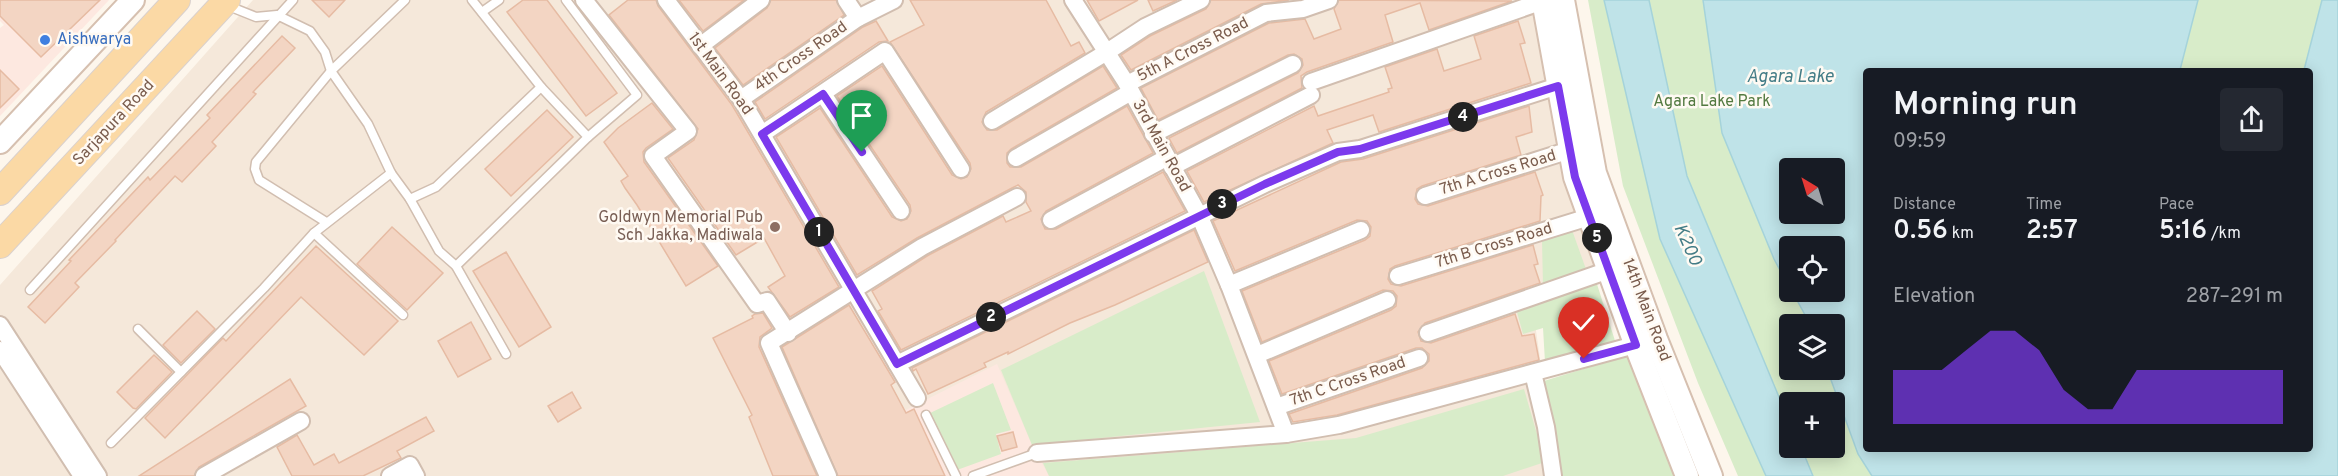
<!DOCTYPE html>
<html lang="en">
<head>
<meta charset="utf-8">
<style>
	:root { --surface:#171b24; --page:#242831; --text:#f1f3f6; --muted:#9ea1a6; --accent:#7c3aed }
	body { margin:0; font-family:Overpass,sans-serif; background:var(--page); color:var(--text); height:100vh; display:flex; flex-direction:column; font-size:22px; white-space:nowrap }
	* { box-sizing:border-box; margin:0 }
	p { font-size:20px; color:var(--muted) }
	.icon { flex:none; width:33px; height:33px; fill:none; stroke:currentColor; stroke-width:2; stroke-linecap:round; stroke-linejoin:round }
	.map { position:relative; flex:1; overflow:hidden }
	.drawer { position:absolute; left:1863px; top:68px; width:450px; height:384px; display:flex; flex-direction:column; background:var(--surface); border-radius:6px; box-shadow:0 3px 15px #0003 }
	.drawer>* { flex:none }
	.needle { width:39px; rotate:322deg }
	.tools { position:absolute; left:1779px; top:158px; display:grid; gap:12px }
	.tools a { display:grid; place-items:center; width:66px; height:66px; border-radius:6px; background:var(--surface); box-shadow:0 3px 15px #0003; font-size:30px }
	.pin { position:absolute; display:grid; place-items:center; width:51px; height:51px; color:#fff; margin:-62px -26px; border-radius:50% 50% 50% 0; rotate:-45deg; box-shadow:0 0 6px #0007 }
	.pin .icon { rotate:45deg }
	.km { position:absolute; width:30px; height:30px; margin:-15px; border-radius:50%; background:#222; color:#fff; font-size:16px; line-height:30px; text-align:center }
	.round { display:grid; place-items:center; flex:none; width:63px; height:63px; border-radius:6px; background:var(--page) }
	.overview { display:flex; align-items:center; justify-content:space-between; height:102px; padding:0 30px }
	h1 { font-size:33px; font-weight:600; line-height:45px }
	.metrics { display:grid; grid-template-columns:repeat(3,1fr); gap:9px; height:102px; padding:6px 30px }
	.metrics div { display:grid; align-content:center }
	.metrics b { font-size:26px; font-weight:600 }
	.metrics small { font-size:16px; font-weight:400 }
	.metrics p { font-size:16px }
	.chart { height:168px; padding:12px 30px }
	.chart p { display:flex; justify-content:space-between }
	.chart svg { width:100%; height:108px; margin-top:6px; fill:var(--accent); opacity:.7 }
	.map>svg:first-child { display:block }
</style>
</head>
<body>
<div class="map">
<svg width="2338" height="476" viewBox="0 0 2338 476">
	<rect width="100%" height="100%" fill="#fdf6ec"/>
	<!-- residential -->
	<polygon fill="#f5e8da" points="253,0 1553,0 1623,273 1533,310 1557,476 0,476 0,285"/>
	<!-- commercial -->
	<g fill="#fde8e0">
		<polygon points="16,0 109,0 0,116 0,28 4,25 0,21 0,17"/>
		<polygon points="997,364 1032,445 1049,476 892,476 870,428"/>
	</g>
	<!-- green -->
	<g fill="#d8ecc9" fill-rule="evenodd">
		<path d="M1588 0H2338V476H1738L1698 383 1623 186ZM1866 70H2310V448H1866ZM1790 168H1834V213H1790ZM1790 246H1834V291H1790ZM1790 324H1834V369H1790ZM1790 402H1834V447H1790Z"/>
		<polygon points="1572,230 1587,272 1543,287 1542,240"/>
		<polygon points="1204,271 1260,422 1032,445 1001,370"/>
		<polygon points="1596,281 1617,347 1545,362 1543,328 1523,334 1517,312"/>
		<polygon points="1629,355 1675,476 1557,476 1544,381"/>
		<polygon points="993,383 1011,430 996,434 1001,454 957,470 928,414"/>
		<polygon points="1524,389 1545,462 1503,476 1049,476 1043,463 1356,438"/>
	</g>
	<!-- water -->
	<g fill="#bfe3e8" stroke="#a5d3da" stroke-width="1.5" fill-rule="evenodd">
		<polygon points="1604,0 1649,0 1687,176 1789,421 1790,447 1801,447 1813,476 1766,476 1660,239"/>
		<path d="M1703 0H2198L2180 70H1866V448H2310V70H2304L2322 0H2338V476H1872L1858 454 1827 369H1834V324H1810L1792 291H1834V246H1790L1789 287 1774 259 1722 133ZM1790 168H1834V213H1790Z"/>
	</g>
	<!-- building -->
	<g fill="#f3d5c3" stroke="#e6bba3" stroke-width="1.5">
		<polygon points="0,0 100,0 41,57 0,16"/>
		<polygon points="312,0 345,0 329,17"/>
		<polygon points="523,0 547,0 617,93 586,116 507,12"/>
		<polygon points="628,0 656,0 658,6 732,105 839,287 790,317 768,287 785,276 764,238 736,255 668,158 694,140 698,129 609,15"/>
		<polygon points="679,0 744,0 703,31"/>
		<polygon points="771,0 836,0 844,15 743,85 715,48 767,8"/>
		<polygon points="910,0 1046,0 1071,46 1079,42 1085,53 986,112 982,122 987,130 997,130 1103,66 1117,88 1011,149 1007,153 1007,163 1010,167 1021,167 1127,106 1153,153 1046,211 1041,219 1045,229 1056,229 1163,172 1185,211 901,350 878,311 882,309 872,291 927,256 1003,216 1006,222 1031,211 1026,202 1026,192 1018,185 1012,188 917,238 857,275 776,137 820,108 892,217 901,221 907,219 911,211 910,205 837,96 882,66 952,175 961,179 967,177 971,169 970,163 890,42 924,25"/>
		<polygon points="1087,0 1138,0 1099,21"/>
		<polygon points="1148,0 1177,0 1153,11"/>
		<polygon points="1211,0 1289,0 1261,4 1131,70 1121,55 1150,36 1206,9"/>
		<polygon points="1339,0 1512,1 1429,30 1420,3 1385,15 1393,42 1307,72 1301,76 1302,88 1177,153 1169,138 1298,73 1303,65 1302,59 1294,54 1288,55 1158,120 1141,88 1269,23 1305,19 1314,39 1341,29 1334,9"/>
		<polygon points="876,21 888,41 879,42 765,119 755,102 863,27"/>
		<polygon points="1518,21 1525,43 1520,44 1531,83 1379,132 1373,115 1327,130 1333,143 1204,202 1187,171 1314,106 1318,116 1389,92 1388,89 1392,88 1385,67 1437,49 1444,71 1481,59 1474,36"/>
		<polygon points="282,36 295,48 253,92 256,94 212,142 216,146 182,182 175,176 115,240 116,241 75,283 79,287 45,323 28,307 71,261 69,260 148,177 150,180 210,118 207,115"/>
		<polygon points="0,70 19,89 0,108"/>
		<polygon points="652,103 673,129 646,148 643,152 644,162 718,266 686,286 637,205 625,188 621,181 628,176 604,142 618,128"/>
		<polygon points="1529,106 1532,132 1516,137 1521,155 1422,186 1417,189 1415,199 1418,204 1428,206 1535,172 1543,195 1541,196 1540,221 1395,266 1390,269 1388,279 1391,284 1401,286 1533,245 1538,264 1534,265 1540,283 1425,323 1418,332 1421,341 1431,343 1515,314 1522,336 1534,334 1539,360 1337,415 1293,422 1289,414 1422,368 1429,361 1429,354 1422,348 1416,348 1282,394 1269,361 1391,310 1396,306 1397,296 1393,291 1383,290 1262,342 1242,291 1365,240 1370,236 1371,227 1367,221 1357,220 1235,271 1213,221 1341,162 1363,159"/>
		<polygon points="547,110 573,137 511,196 485,169"/>
		<polygon points="392,227 443,273 407,310 357,264"/>
		<polygon points="1194,230 1208,262 1115,305 1070,323 1008,354 1008,352 984,363 986,367 928,394 916,369 913,371 912,368"/>
		<polygon points="316,246 398,321 364,355 301,297 165,438 145,418 223,338 226,341"/>
		<polygon points="506,252 551,327 519,347 473,271"/>
		<polygon points="849,305 895,382 891,385 906,413 914,409 945,476 838,476 782,347"/>
		<polygon points="197,311 215,329 181,363 163,345"/>
		<polygon points="763,313 772,328 760,337 759,347 817,476 773,476 749,417 752,415 713,338 753,318 752,316 755,314"/>
		<polygon points="471,322 491,359 458,377 438,341"/>
		<polygon points="154,355 172,372 136,409 133,408 117,392"/>
		<polygon points="290,379 306,406 199,467 194,476 139,476"/>
		<polygon points="572,392 581,408 558,422 548,406"/>
		<polygon points="426,417 434,431 397,451 401,458 363,476 292,476 277,447 297,435 314,465 334,454 339,463"/>
		<polygon points="1013,432 1017,447 1002,451 997,436"/>
	</g>
	<g fill="none" stroke-linecap="round" stroke-linejoin="round">
		<defs>
			<g id="lane">
				<polyline points="566,0 637,95 588,137"/>
				<polyline points="226,5 256,17 277,15 310,31 325,52 331,71 368,124 391,173 410,199 439,251 456,266 506,354"/>
				<polyline points="482,12 499,0"/>
				<polyline points="410,199 436,187 541,87 472,0"/>
				<polyline points="326,222 259,180 255,169 256,162 331,71 405,0"/>
				<polyline points="314,233 403,315"/>
				<polyline points="456,266 588,137 541,87"/>
				<polyline points="30,290 293,0"/>
				<polyline points="138,329 181,372"/>
				<polyline points="926,415 956,476"/>
				<polyline points="111,443 264,288 314,233 391,173"/>
				<polyline points="973,476 1037,453"/>
			</g>
			<g id="street">
				<polyline points="584,0 688,131 653,156 757,304 767,301 788,333"/>
				<polyline points="666,0 741,99 917,398"/>
				<polyline points="846,0 858,18"/>
				<polyline points="1073,0 1127,84 1199,215 1229,285 1286,434"/>
				<polyline points="700,46 761,0"/>
				<polyline points="1311,82 1543,1"/>
				<polyline points="1127,84 1266,13 1303,9 1329,0"/>
				<polyline points="823,94 901,211"/>
				<polyline points="741,99 858,18 894,0"/>
				<polyline points="992,121 1107,52 1145,27 1201,0"/>
				<polyline points="762,134 885,51 961,169"/>
				<polyline points="1153,134 1293,64"/>
				<polyline points="1016,158 1131,92"/>
				<polyline points="1172,167 1311,95"/>
				<polyline points="1425,196 1570,150"/>
				<polyline points="1051,220 1166,158"/>
				<polyline points="1398,276 1589,217"/>
				<polyline points="1229,285 1361,230"/>
				<polyline points="0,325 98,476"/>
				<polyline points="1428,333 1609,270"/>
				<polyline points="0,350 82,476"/>
				<polyline points="1257,355 1387,300"/>
				<polyline points="897,364 1265,184 1338,152 1360,149 1558,86"/>
				<polyline points="1533,373 1546,427 1553,476"/>
				<polyline points="1276,407 1419,358"/>
				<polyline points="1037,453 1286,434 1339,425 1646,342"/>
				<polyline points="204,476 301,421"/>
				<polyline points="390,476 410,465 416,476"/>
				<polyline points="828,476 769,343 922,247 1017,197"/>
			</g>
			<g id="secondary">
				<polyline points="1543,0 1575,177 1636,346 1687,476"/>
				<polyline points="1563,0 1595,173 1656,339 1711,476"/>
				<polyline points="0,142 133,0"/>
			</g>
			<g id="primary">
				<polyline points="0,192 177,0"/>
				<polyline points="0,245 227,0"/>
			</g>
		</defs>
		<!-- lane casing -->
		<use href="#lane" stroke="#d1beb0" stroke-width="11"/>
		<!-- street casing -->
		<use href="#street" stroke="#d1beb0" stroke-width="20"/>
		<!-- secondary casing -->
		<use href="#secondary" stroke="#d6c0b0" stroke-width="26"/>
		<!-- primary casing -->
		<use href="#primary" stroke="#dad1cd" stroke-width="28"/>
		<!-- lane -->
		<use href="#lane" stroke="#fff" stroke-width="8"/>
		<!-- street -->
		<use href="#street" stroke="#fff" stroke-width="16"/>
		<!-- secondary -->
		<use href="#secondary" stroke="#fff" stroke-width="22"/>
		<!-- primary -->
		<use href="#primary" stroke="#fbd9a5" stroke-width="26"/>
	</g>
	<g fill="none" stroke-linecap="round" stroke-linejoin="round">
		<defs>
			<polyline id="route" points="862,152 823,94 762,134 897,364 1265,184 1338,152 1360,149 1558,86 1575,177 1636,345 1584,359"/>
		</defs>
		<!-- route casing -->
		<use href="#route" stroke="#fff" stroke-width="12"/>
		<!-- route -->
		<use href="#route" stroke="#7c3aed" stroke-width="8"/>
	</g>
	<!-- markers -->
	<circle fill="#3f7fe0" stroke="#fffaf3" stroke-width="2" cx="45" cy="40" r="6"/>
	<circle fill="#8d6e63" stroke="#fffaf3" stroke-width="2" cx="775" cy="227" r="6"/>
	<g text-anchor="middle" dominant-baseline="central" stroke-width="5" stroke-linejoin="round" paint-order="stroke">
		<!-- shop labels -->
		<g font-size="16" fill="#366cbe" stroke="#fffaf3" text-anchor="start">
			<text x="57" y="40">Aishwarya</text>
		</g>
		<!-- street labels -->
		<g font-size="16" fill="#7a5c4d" stroke="#fffaf3">
			<text transform="translate(1193 50) rotate(-27)">5th A Cross Road</text>
			<text transform="translate(801 57) rotate(-35)">4th Cross Road</text>
			<text transform="translate(720 74) rotate(54)">1st Main Road</text>
			<text transform="translate(114 123) rotate(-47)">Sarjapura Road</text>
			<text transform="translate(1161 146) rotate(61)">3rd Main Road</text>
			<text transform="translate(1498 173) rotate(-17)">7th A Cross Road</text>
			<text transform="translate(1494 246) rotate(-17)">7th B Cross Road</text>
			<text transform="translate(1646 310) rotate(69)">14th Main Road</text>
			<text transform="translate(1348 382) rotate(-19)">7th C Cross Road</text>
		</g>
		<!-- park labels -->
		<g font-size="16" fill="#537a41" stroke="#fffaf3">
			<text x="1712" y="102">Agara Lake Park</text>
		</g>
		<!-- education labels -->
		<g font-size="16" fill="#785e54" stroke="#fffaf3" text-anchor="end">
			<text x="763" y="218">Goldwyn Memorial Pub<tspan x="763" dy="18">Sch Jakka, Madiwala</tspan></text>
		</g>
		<!-- water labels -->
		<g font-size="18" font-style="italic" fill="#437c86" stroke="#fffaf3">
			<text x="1790" y="77">Agara Lake</text>
			<text transform="translate(1687 245) rotate(66)">K200</text>
		</g>
	</g>
</svg>
<div class="tools">
<a><svg class="needle" viewBox="-14 -14 28 28"><path d="M0-13l5 13h-10z" fill="#e53935"/><path d="M0 13l5-13h-10z" fill="#9ea1a6"/></svg></a>
<a><svg class="icon" aria-label="locate" viewBox="0 0 24 24"><circle cx="12" cy="12" r="6"/><path d="M12 2v4M12 18v4M2 12h4M18 12h4"/></svg></a>
<a><svg class="icon" aria-label="layers" viewBox="0 0 24 24"><path d="M12 4l9 5-9 5-9-5zM3 14l9 5 9-5"/></svg></a>
<a>+</a>
</div>
<div class="pin" style="left:862px;top:152px;background:#1e9e55"><svg class="icon" aria-label="arrive" viewBox="0 0 24 24"><path d="M6 21V4h12l-3 4 3 4H6"/></svg></div>
<div class="pin" style="left:1584px;top:359px;background:#d93025"><svg class="icon" aria-label="check" viewBox="0 0 24 24"><path d="M5 12l5 5 9-10"/></svg></div>
<b class="km" style="left:819px;top:232px">1</b>
<b class="km" style="left:991px;top:317px">2</b>
<b class="km" style="left:1222px;top:204px">3</b>
<b class="km" style="left:1463px;top:117px">4</b>
<b class="km" style="left:1597px;top:238px">5</b>
<section class="drawer">
<div class="overview"><div><h1>Morning run</h1><p>09:59</p></div><a class="round"><svg class="icon" aria-label="share" viewBox="0 0 24 24"><path d="M12 15V3M7 8l5-5 5 5M5 13v7h14v-7"/></svg></a></div>
<div class="metrics">
<div><p>Distance</p><b>0.56<small> km</small></b></div>
<div><p>Time</p><b>2:57</b></div>
<div><p>Pace</p><b>5:16<small> /km</small></b></div>
</div>
<div class="chart"><p><span>Elevation</span>287–291 m</p>
<svg viewBox="0 0 160 44" preserveAspectRatio="none"><path d="M0 44V22L10 22L20 22L30 14L40 6L50 6L60 14L70 30L80 38L90 38L100 22L110 22L120 22L130 22L140 22L150 22L160 22V44z"/></svg>
</div>
</section>
</div>
</body>
</html>
